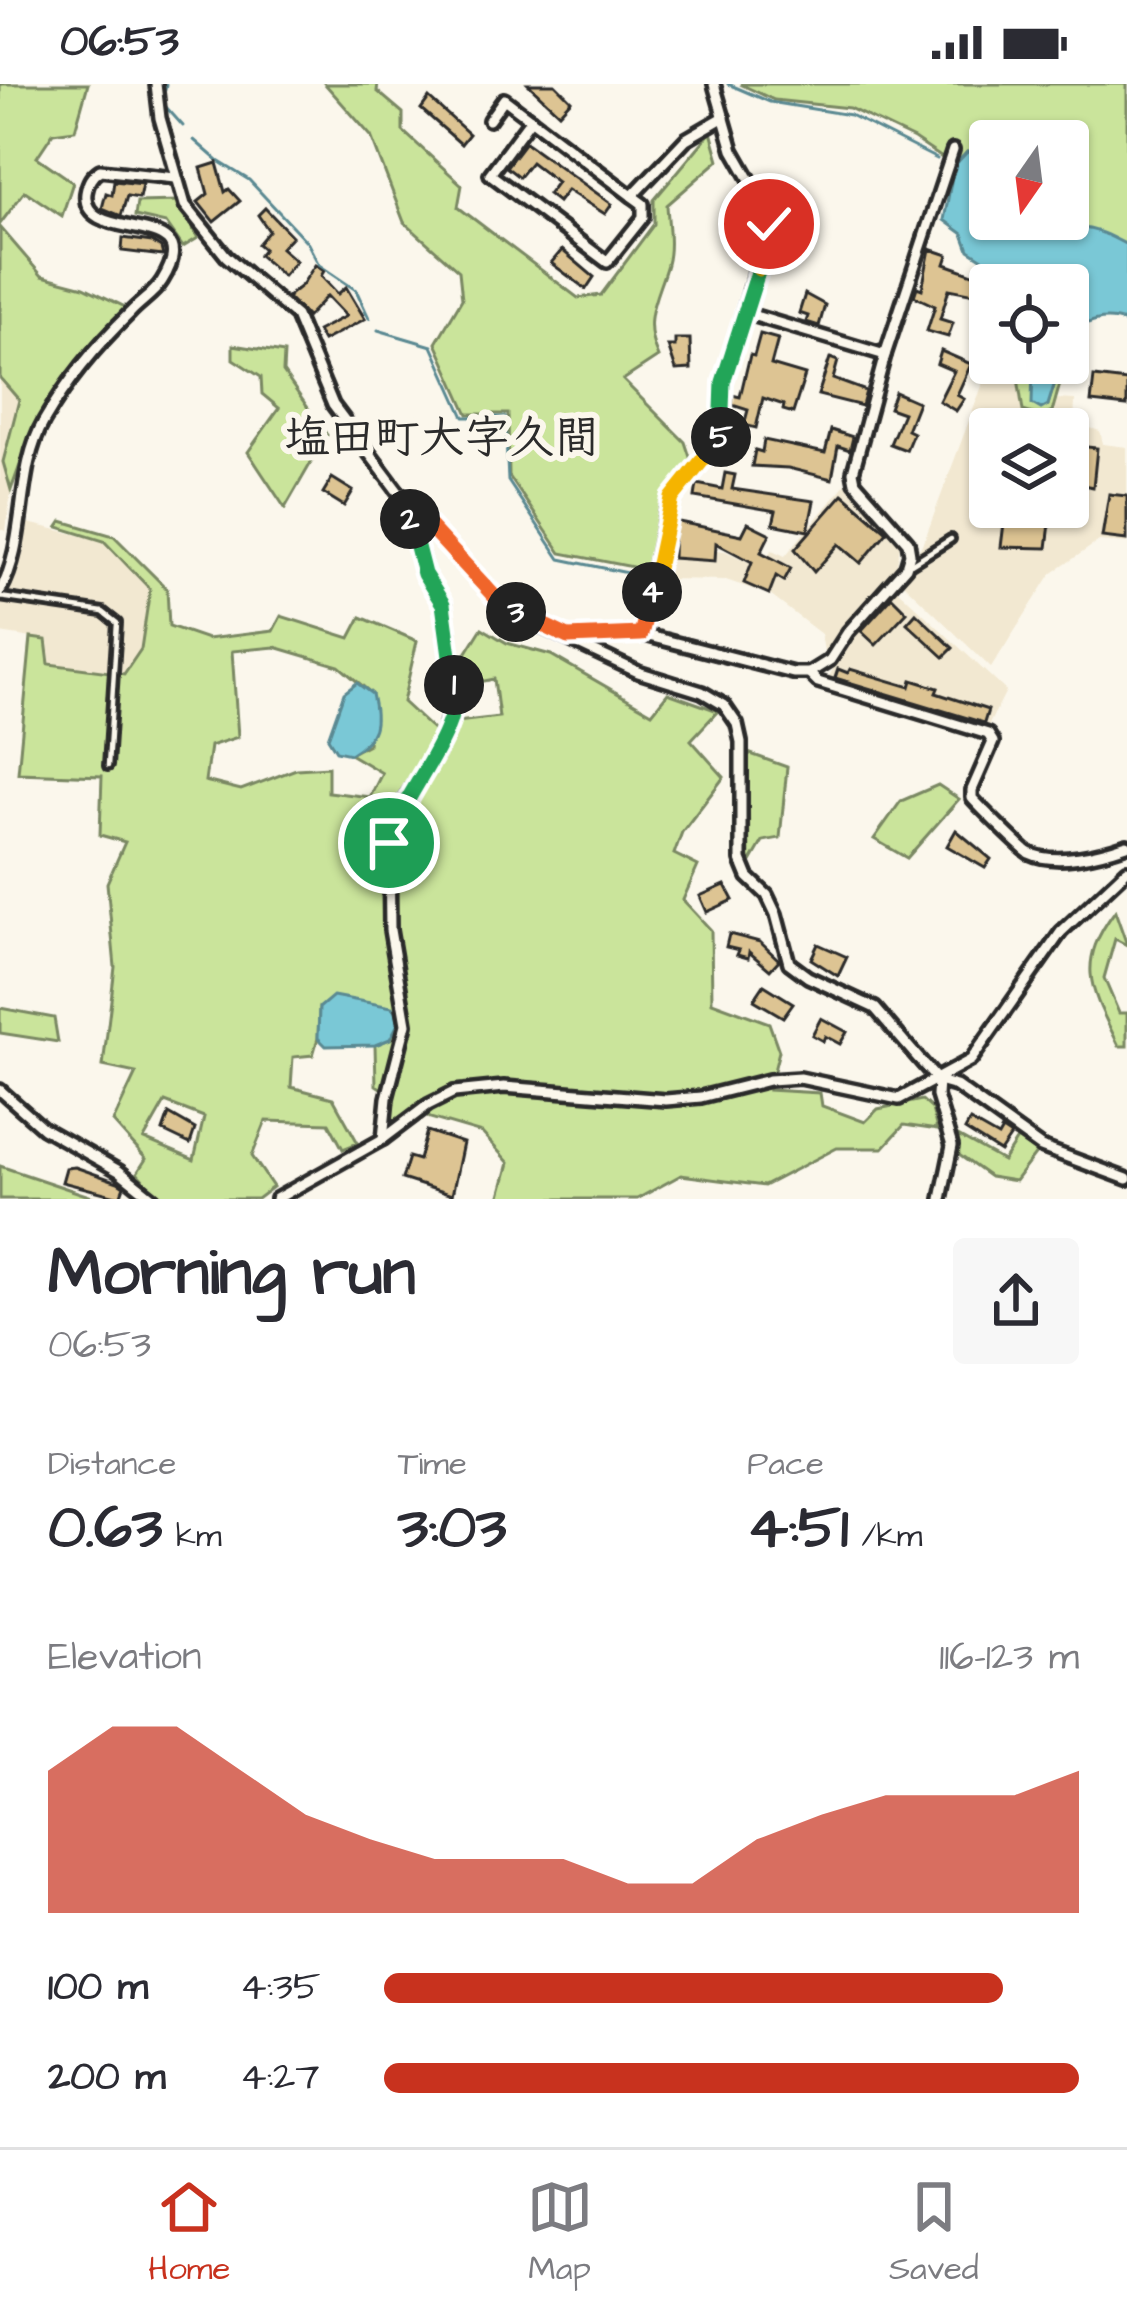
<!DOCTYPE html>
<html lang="en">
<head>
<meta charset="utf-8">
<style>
	:root { --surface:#fff; --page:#f7f7f7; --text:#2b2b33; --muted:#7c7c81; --line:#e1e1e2; --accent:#c8321e }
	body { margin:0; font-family:"Architects Daughter","Klee One",sans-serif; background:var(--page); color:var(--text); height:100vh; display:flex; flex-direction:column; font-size:45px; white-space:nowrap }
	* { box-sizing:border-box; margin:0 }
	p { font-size:39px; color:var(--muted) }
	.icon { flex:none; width:66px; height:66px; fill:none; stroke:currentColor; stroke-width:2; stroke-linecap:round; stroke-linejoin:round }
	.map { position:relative; height:1115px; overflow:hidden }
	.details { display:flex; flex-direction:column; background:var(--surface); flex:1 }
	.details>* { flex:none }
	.needle { width:78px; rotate:194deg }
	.tools { position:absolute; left:969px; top:36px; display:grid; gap:24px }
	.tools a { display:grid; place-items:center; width:120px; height:120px; border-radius:12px; background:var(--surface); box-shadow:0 3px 9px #0004; font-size:60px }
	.pin { position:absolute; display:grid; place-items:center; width:102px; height:102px; color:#fff; margin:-51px; border:6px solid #fff; border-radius:50%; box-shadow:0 3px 12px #0007 }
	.km { position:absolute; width:60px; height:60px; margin:-30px; border-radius:50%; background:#222; color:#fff; font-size:33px; line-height:60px; text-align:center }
	.round { display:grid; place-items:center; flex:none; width:126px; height:126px; border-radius:12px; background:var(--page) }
	.head { display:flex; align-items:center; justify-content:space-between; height:204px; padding:0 48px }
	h1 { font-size:66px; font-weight:700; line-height:90px }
	.metrics { display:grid; grid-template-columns:repeat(3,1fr); gap:18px; height:204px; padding:12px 48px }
	.metrics div { display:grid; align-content:center }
	.metrics b { font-size:60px; font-weight:700 }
	.metrics small { font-size:33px; font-weight:400 }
	.metrics p { font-size:33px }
	.chart { height:336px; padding:24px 48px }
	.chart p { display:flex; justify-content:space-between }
	.chart svg { width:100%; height:216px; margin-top:12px; fill:var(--accent); opacity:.7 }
	ul { padding:0 48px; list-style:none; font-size:39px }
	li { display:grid; grid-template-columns:192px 144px 1fr; align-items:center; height:90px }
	li i { height:30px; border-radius:15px; background:var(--accent) }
	.status { display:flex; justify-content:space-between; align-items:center; height:84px; padding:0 60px; background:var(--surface); direction:ltr }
	.status svg { height:33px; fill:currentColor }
	.tab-bar { display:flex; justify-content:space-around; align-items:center; height:168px; border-top:3px solid var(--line); background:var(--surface); font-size:33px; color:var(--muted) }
	.tab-bar a { display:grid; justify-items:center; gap:6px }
	.tab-bar .on { color:var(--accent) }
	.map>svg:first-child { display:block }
</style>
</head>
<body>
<div class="status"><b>06:53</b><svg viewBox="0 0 49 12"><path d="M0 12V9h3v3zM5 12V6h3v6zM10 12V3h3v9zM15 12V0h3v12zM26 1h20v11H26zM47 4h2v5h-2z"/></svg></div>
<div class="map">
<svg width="1127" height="1115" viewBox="0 0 1127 1115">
	<rect width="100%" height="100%" fill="#fbf7ec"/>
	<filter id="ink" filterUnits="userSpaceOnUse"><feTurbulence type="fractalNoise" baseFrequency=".00833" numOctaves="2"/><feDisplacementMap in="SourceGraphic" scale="24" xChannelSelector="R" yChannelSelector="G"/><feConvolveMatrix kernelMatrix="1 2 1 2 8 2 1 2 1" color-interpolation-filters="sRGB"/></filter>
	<g filter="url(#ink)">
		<!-- built -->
		<g fill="#f2e8d1" fill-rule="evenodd">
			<path d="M988 286 1018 294 1023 327H1052L1055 315 1075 316 1074 339 1100 347 1103 360 1127 363V459L1099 457 1051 490 991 584 903 499 926 452ZM990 345H1068V423H990Z"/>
			<polygon points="0,294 19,316 3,378 11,406 6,447 0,445"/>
			<polygon points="846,399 900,461 897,480 825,573 821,550 770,511 726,496 664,495 665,461 725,467 757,482 772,466 785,472"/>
			<polygon points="28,439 104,457 150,505 141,565 124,591 48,580 45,556 0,549 0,518 13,496"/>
			<polygon points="896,504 1006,607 986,646 827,596 853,551"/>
		</g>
		<!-- green -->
		<g fill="#cae49b" stroke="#7a8863" stroke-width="3" fill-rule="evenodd">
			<polygon points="0,0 88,0 75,46 53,49 37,73 73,98 62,132 25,107 0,140"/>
			<path d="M325 0H378L377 7 403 29V47L462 101 458 123 578 214 601 211 654 140V116L711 48 719 76 667 121C668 140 672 162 667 180 657 215 641 235 658 273L623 296 685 358 691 376 662 417 648 486 561 469 509 392 508 330H468L436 259 462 215 459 187 404 138 371 52Z"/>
			<polygon points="740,0 1127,0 1127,161 1080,143 1042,144 1031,135 1068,135 1068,57 990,57 990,83 983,74 967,68 954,82 914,55 849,24 774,16"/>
			<polygon points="177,117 198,154 183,163 166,139 135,132 137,118"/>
			<polygon points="0,143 42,192 84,203 125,223 90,263 33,345 11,406 3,378 19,316 0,294"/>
			<polygon points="233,261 284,269 283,288 327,351 285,424 248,368 279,324 262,310 261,293 233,275"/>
			<polygon points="1021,279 1033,279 1033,319 1048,321 1061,279 1066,279 1052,328 1042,333 1023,327 1018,294"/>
			<path d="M62 437 114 452 167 505 169 542 207 555 273 547 281 532 350 554 361 533 417 557 403 618 442 654 457 638 499 633 494 595 460 602 457 584 482 544 507 559 551 571 652 629 668 609 718 627 691 656 724 693 682 748 674 770 698 782 683 816 711 846 712 918 769 939 779 967 769 1006 820 1009 822 1022 865 1038 878 1025 922 1016 932 1025 937 1046 904 1041 883 1064H837L764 1102 681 1091 637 1115H499L509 1079 482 1049 430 1034 416 1023 390 1039 393 1012 376 1001 375 961 390 955 319 924 318 954 313 971 293 973 291 1003 333 1014 358 1059 343 1065 329 1039 266 1037 252 1072 273 1103 257 1115H160L137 1089 146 1075 113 1038 136 989 103 982 115 883 107 799 125 758 100 751 102 692 18 689 31 554 46 556 49 580 124 590 141 565 150 505 104 457 58 443ZM275 563 339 582 372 610 368 660 350 670 382 689 370 713 328 708V683L296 685 241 706 205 697 210 662 238 653 232 567ZM165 1018 204 1033 194 1076 144 1055Z"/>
			<polygon points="748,669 787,683 780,754 763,757 749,781"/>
			<polygon points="938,701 959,715 907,774 874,755 901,717"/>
			<path d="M1115 827 1127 861 1115 855 1104 894 1119 929H1127V962H1119C1092 907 1074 882 1115 827Z"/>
			<polygon points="0,924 54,934 58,958 0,949"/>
			<polygon points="958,1052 1003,1077 1018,1054 1037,1068 1015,1097 990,1093 959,1071"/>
			<polygon points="0,1082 98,1115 0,1115"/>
		</g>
		<!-- water -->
		<g fill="#7ac8d6" stroke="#5a8992" stroke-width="3">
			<path d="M967 68 976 69 990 83V135H1031C1048 149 1059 143 1079 144 1096 144 1112 153 1127 161V239C1104 230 1084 237 1068 254V201H1023L969 166 963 150 944 136 954 82Z"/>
			<polygon points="1033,279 1061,279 1048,321 1041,325 1032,320"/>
			<path d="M357 599 372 610C379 639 377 654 350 670L336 667 328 654 344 609Z"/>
			<polygon points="333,912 392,923 400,936 390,955 375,961 326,962 318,954 319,924"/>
		</g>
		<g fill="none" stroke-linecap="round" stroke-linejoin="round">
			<!-- stream -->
			<g stroke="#5a8992" stroke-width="3">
				<polyline points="728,0 770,18 850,31 937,75"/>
				<polyline points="165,6 166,0"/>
				<polyline points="166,23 183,42"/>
				<polyline points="194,56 218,77 249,96 307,158 319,181 356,206 369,234"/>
				<polyline points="378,246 432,262 464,333 505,333 508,397 560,475 647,493"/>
			</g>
		</g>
		<!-- building -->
		<g fill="#ddc493" stroke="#2b2b2b" stroke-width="3">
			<polygon points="528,0 555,0 571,16 559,29"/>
			<polygon points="429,14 469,50 461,60 421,25"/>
			<polygon points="525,58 612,120 605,130 567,106 558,118 548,110 557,98 531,78 519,93 506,83"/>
			<polygon points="217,79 225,108 229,105 240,117 214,138 198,118 208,110 201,84"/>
			<polygon points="114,97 142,100 139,114 127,112 121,132 102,124 106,109 112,111"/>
			<polygon points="265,124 292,152 281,164 296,177 283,192 259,171 264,165 258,160 269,147 258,131"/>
			<polygon points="123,154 152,158 161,164 163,172 122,167"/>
			<polygon points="930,165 948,171 945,180 990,196 990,213 949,205 940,235 953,239 948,253 927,247 935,222 914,212 917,203 922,205"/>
			<polygon points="562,166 594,193 586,205 551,179"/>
			<polygon points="315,181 324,187 321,192 338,210 346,203 365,235 323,257 317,247 346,232 327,212 307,233 287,213 302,201"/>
			<polygon points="805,210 825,221 819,242 806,238 808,232 799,229"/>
			<polygon points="760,250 778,255 771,281 805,291 793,329 783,326 784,321 763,314 756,344 744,341 748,326 732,321 732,311 740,313 750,271 754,272"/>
			<polygon points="675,255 690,255 691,285 676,286 668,262 675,262"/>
			<polygon points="941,267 971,280 957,311 964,315 956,327 939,317 954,287 937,280"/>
			<polygon points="830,274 838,277 833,295 866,307 862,322 818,311"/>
			<polygon points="1094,293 1127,297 1127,322 1091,318"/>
			<polygon points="895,308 918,318 907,346 913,349 906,366 890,360 903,329 889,324"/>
			<polygon points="831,346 853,353 850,366 838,362 832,395 788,384 752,382 755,366 762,368 764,356 825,369"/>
			<polygon points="1068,361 1097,364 1093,403 1083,401 1080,421 1068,419"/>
			<polygon points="725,389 735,391 732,405 814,417 808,447 773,440 776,427 695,413 697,400 722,405"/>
			<polygon points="332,394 353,407 344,422 323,409"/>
			<polygon points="843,410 887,448 861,479 839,460 814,488 795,465"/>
			<polygon points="1109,410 1127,412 1127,456 1102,453"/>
			<polygon points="1006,423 1052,423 1047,464 1001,463"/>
			<polygon points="674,437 742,451 748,439 770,450 761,468 791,484 784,497 776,492 769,510 744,499 752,478 716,459 715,477 673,474"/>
			<polygon points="892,513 907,528 876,561 861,547"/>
			<polygon points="916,529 953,564 944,573 907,539"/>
			<polygon points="838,585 848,589 850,585 910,603 912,596 938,604 936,609 988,626 984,639 835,594"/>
			<polygon points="956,746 991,775 985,784 947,762"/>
			<polygon points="725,801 733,816 707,828 700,812"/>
			<polygon points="729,850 760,858 779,876 770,886 749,868 748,874 737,871 739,866 726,863"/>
			<polygon points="818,860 847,873 838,892 811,875"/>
			<polygon points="764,901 793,919 783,933 754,916"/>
			<polygon points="821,934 847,948 840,960 825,952 823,957 812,951"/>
			<polygon points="169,1030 195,1045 190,1060 163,1047"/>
			<polygon points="970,1037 998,1053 1002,1046 1011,1052 1000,1068 965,1046"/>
			<polygon points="427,1047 463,1059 452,1111 402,1095 409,1073 419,1076"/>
			<polygon points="75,1083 118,1098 124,1102 120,1113 62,1098 66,1084"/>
		</g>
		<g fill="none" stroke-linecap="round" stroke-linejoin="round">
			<defs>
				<g id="lane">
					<polyline points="911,480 951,455"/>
					<polyline points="0,513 103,528 117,539 108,682"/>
				</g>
				<g id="street">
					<polyline points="156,0 160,34 185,121 226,172 296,232 333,321 405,417 494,511 525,535 638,588 702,608 724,621 737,640 741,658 741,776 748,793 767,811 776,830 789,879 808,893 875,924 938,997 937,1012 952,1062 941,1115"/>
					<polyline points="531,35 490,90 607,178 643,133 643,120 632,112"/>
					<polyline points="489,36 504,15 632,112 686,55 724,33"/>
					<polyline points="745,229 885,271"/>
					<path d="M0 507C28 457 15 387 44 337 66 299 98 260 130 229 141 217 154 210 162 197 210 120 80 164 86 109 88 98 91 92 100 86L175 94"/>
					<polyline points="641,550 667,426 672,414 722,353 723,299 769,140 765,122 733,66 714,0"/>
					<polyline points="568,553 641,550 793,589 809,589 830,576 848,548 906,483 910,470 908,458 855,398 853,388 885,271 953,66"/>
					<path d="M809 589 818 598 988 650 993 658 972 706V714C978 721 1024 767 1029 769 1056 782 1101 770 1127 761"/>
					<polyline points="938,997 956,1002 1041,1063 1127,1095"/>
					<polyline points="0,1006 43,1044 119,1087 154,1115"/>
					<polyline points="383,1055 387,1014 406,940 390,846 389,759 396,733 408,710 436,671 455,613 444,520 424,490 407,423"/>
					<polyline points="276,1115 383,1055 428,1021 454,1008 504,1003 666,1016 701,1013 769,996 800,994 899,1015 971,976 1061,848 1127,786"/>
				</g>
			</defs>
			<!-- lane casing -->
			<use href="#lane" stroke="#2b2b2b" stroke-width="14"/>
			<!-- street casing -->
			<use href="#street" stroke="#2b2b2b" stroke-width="18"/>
			<!-- lane -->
			<use href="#lane" stroke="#fbf7ec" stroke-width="4.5"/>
			<!-- street -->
			<use href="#street" stroke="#fbf7ec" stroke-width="9"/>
		</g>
	</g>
	<g fill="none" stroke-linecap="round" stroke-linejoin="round" filter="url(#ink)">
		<defs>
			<path id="split-1" d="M389 759C402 708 461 651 454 601"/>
			<polyline id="split-2" points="410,435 424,490 443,520 454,601"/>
			<polyline id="split-3" points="410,435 406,417 494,512 516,528"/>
			<polyline id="split-4" points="516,528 568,553 641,550 652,508"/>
			<polyline id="split-5" points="652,508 672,414 721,353"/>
			<polyline id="split-6" points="721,353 723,298 759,185"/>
			<polyline id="split-7" points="759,185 769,140"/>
		</defs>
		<!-- split-1 casing -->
		<use href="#split-1" stroke="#fff" stroke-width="24"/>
		<!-- split-2 casing -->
		<use href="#split-2" stroke="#fff" stroke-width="24"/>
		<!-- split-3 casing -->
		<use href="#split-3" stroke="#fff" stroke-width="24"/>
		<!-- split-4 casing -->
		<use href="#split-4" stroke="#fff" stroke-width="24"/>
		<!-- split-5 casing -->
		<use href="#split-5" stroke="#fff" stroke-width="24"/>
		<!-- split-6 casing -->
		<use href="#split-6" stroke="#fff" stroke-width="24"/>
		<!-- split-7 casing -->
		<use href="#split-7" stroke="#fff" stroke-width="24"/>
		<!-- split-1 -->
		<use href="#split-1" stroke="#22a559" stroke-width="15"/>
		<!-- split-2 -->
		<use href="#split-2" stroke="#22a559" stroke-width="15"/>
		<!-- split-3 -->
		<use href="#split-3" stroke="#f0652b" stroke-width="15"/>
		<!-- split-4 -->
		<use href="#split-4" stroke="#f0652b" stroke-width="15"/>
		<!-- split-5 -->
		<use href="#split-5" stroke="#f5b400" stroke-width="15"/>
		<!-- split-6 -->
		<use href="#split-6" stroke="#22a559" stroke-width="15"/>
		<!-- split-7 -->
		<use href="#split-7" stroke="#f5b400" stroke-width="15"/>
	</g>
	<g text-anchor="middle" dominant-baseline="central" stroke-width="12" stroke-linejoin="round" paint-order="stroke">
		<!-- quarter labels -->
		<g font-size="45" font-weight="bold" fill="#2b2b2b" stroke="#fbf7ec">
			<text x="442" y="355">塩田町大字久間</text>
		</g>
	</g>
</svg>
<div class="tools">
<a><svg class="needle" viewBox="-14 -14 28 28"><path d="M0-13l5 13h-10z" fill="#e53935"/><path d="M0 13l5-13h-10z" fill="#7c7c81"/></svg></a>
<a><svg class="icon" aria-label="locate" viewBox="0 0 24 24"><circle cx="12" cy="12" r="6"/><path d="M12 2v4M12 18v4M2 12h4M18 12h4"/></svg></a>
<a><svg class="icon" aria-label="layers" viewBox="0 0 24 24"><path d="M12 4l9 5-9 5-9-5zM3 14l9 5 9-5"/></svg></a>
</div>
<div class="pin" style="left:389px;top:759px;background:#1e9e55"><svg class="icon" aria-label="arrive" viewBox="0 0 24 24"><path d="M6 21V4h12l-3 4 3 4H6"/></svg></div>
<div class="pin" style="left:769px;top:140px;background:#d93025"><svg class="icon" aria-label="check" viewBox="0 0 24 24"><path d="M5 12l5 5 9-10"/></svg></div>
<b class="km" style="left:454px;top:601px">1</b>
<b class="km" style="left:410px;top:435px">2</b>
<b class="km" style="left:516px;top:528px">3</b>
<b class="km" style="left:652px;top:508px">4</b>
<b class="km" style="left:721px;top:353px">5</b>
</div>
<section class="details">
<div class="head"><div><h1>Morning run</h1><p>06:53</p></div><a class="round"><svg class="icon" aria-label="share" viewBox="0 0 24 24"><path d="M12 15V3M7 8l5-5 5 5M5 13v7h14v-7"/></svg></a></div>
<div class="metrics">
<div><p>Distance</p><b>0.63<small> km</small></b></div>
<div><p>Time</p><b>3:03</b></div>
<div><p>Pace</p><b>4:51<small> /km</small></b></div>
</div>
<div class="chart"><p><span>Elevation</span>116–123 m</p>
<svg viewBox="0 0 160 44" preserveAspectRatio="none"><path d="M0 44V15L10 6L20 6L30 15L40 24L50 29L60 33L70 33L80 33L90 38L100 38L110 29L120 24L130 20L140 20L150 20L160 15V44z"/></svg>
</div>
<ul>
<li><b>100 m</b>4:35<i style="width:89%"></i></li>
<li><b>200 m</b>4:27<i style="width:100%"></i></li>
</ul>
</section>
<nav class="tab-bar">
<a class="on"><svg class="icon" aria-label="home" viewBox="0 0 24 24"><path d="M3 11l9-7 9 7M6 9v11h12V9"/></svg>Home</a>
<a><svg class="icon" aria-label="map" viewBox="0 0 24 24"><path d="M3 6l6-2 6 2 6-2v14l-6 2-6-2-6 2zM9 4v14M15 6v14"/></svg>Map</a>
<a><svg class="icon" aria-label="saved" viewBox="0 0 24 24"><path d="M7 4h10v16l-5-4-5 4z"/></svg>Saved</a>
</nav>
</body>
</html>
